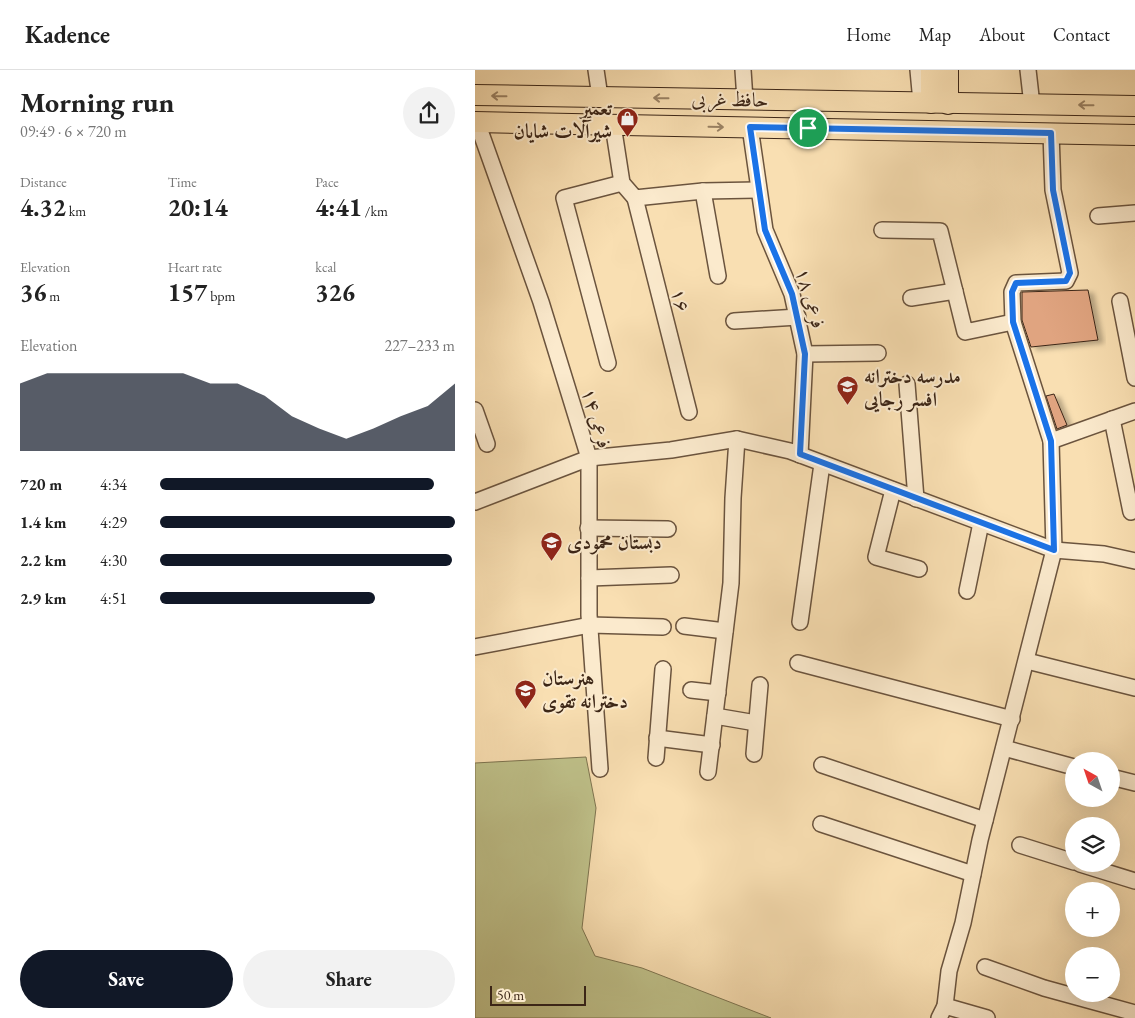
<!DOCTYPE html>
<html lang="en">
<head>
<meta charset="utf-8">
<style>
	:root { --surface:#fff; --page:#f2f2f2; --text:#222; --muted:#767676; --line:#e0e0e0; --accent:#111827 }
	body { margin:0; font-family:"EB Garamond",Amiri,serif; background:var(--page); color:var(--text); height:100vh; display:flex; flex-direction:column; font-size:19px; white-space:nowrap }
	* { box-sizing:border-box; margin:0 }
	p { font-size:16px; color:var(--muted) }
	.icon { flex:none; width:28px; height:28px; fill:none; stroke:currentColor; stroke-width:2; stroke-linecap:round; stroke-linejoin:round }
	.map { position:relative; flex:1; overflow:hidden }
	.side { display:flex; flex-direction:column; background:var(--surface); width:475px }
	.side>* { flex:none }
	.needle { width:32px; rotate:320deg }
	.controls { position:absolute; left:590px; top:682px; display:grid; gap:10px }
	.controls a { display:grid; place-items:center; width:55px; height:55px; border-radius:50%; background:var(--surface); box-shadow:0 5px 20px #0002; font-size:25px }
	.scale { position:absolute; left:15px; bottom:12px; width:96px; box-sizing:border-box; padding-left:5px; border:2px solid #3c2617; border-top:0; font-size:14px; line-height:18px; white-space:nowrap; color:#3c2617; -webkit-text-stroke:4px #fbeacd; paint-order:stroke }
	.pin { position:absolute; display:grid; place-items:center; width:42px; height:42px; color:#fff; margin:-21px; border:2px solid #fff; border-radius:50%; box-shadow:0 1px 5px #0007 }
	.round { display:grid; place-items:center; flex:none; width:52px; height:52px; border-radius:26px; background:var(--page) }
	.headline { display:flex; align-items:center; justify-content:space-between; height:85px; padding:0 20px }
	h1 { font-size:28px; font-weight:700; line-height:38px }
	.figures { display:grid; grid-template-columns:repeat(3,1fr); gap:8px; height:85px; padding:5px 20px }
	.figures div { display:grid; align-content:center }
	.figures b { font-size:25px; font-weight:700 }
	.figures small { font-size:14px; font-weight:400 }
	.figures p { font-size:14px }
	.chart { height:140px; padding:10px 20px }
	.chart p { display:flex; justify-content:space-between }
	.chart svg { width:100%; height:90px; margin-top:5px; fill:var(--accent); opacity:.7 }
	.button { display:flex; gap:10px; margin-top:auto; padding:10px 20px }
	.button a { flex:1; height:58px; border-radius:30px; background:var(--accent); color:#fff; font-size:20px; font-weight:700; line-height:58px; text-align:center }
	.button a+a { background:var(--page); color:var(--text) }
	ul { padding:0 20px; list-style:none; font-size:16px }
	li { display:grid; grid-template-columns:80px 60px 1fr; align-items:center; height:38px }
	li i { height:12px; border-radius:6px; background:var(--accent) }
	header { display:flex; align-items:center; gap:30px; box-sizing:border-box; height:70px; padding:0 25px; background:var(--surface); border-bottom:1px solid var(--line) }
	header strong { font-size:24px }
	nav { display:flex; gap:28px; margin-inline-start:auto; font-size:18px }
	main { display:flex; flex:1; min-height:0 }
	.map>svg:first-child { display:block }
</style>
</head>
<body>
<header>
<strong>Kadence</strong>
<nav><a>Home</a><a>Map</a><a>About</a><a>Contact</a></nav>
</header>
<main>
<section class="side">
<div class="headline"><div><h1>Morning run</h1><p>09:49 · 6 × 720 m</p></div><a class="round"><svg class="icon" aria-label="share" viewBox="0 0 24 24"><path d="M12 15V3M7 8l5-5 5 5M5 13v7h14v-7"/></svg></a></div>
<div class="figures">
<div><p>Distance</p><b>4.32<small> km</small></b></div>
<div><p>Time</p><b>20:14</b></div>
<div><p>Pace</p><b>4:41<small> /km</small></b></div>
</div>
<div class="figures">
<div><p>Elevation</p><b>36<small> m</small></b></div>
<div><p>Heart rate</p><b>157<small> bpm</small></b></div>
<div><p>kcal</p><b>326</b></div>
</div>
<div class="chart"><p><span>Elevation</span>227–233 m</p>
<svg viewBox="0 0 160 44" preserveAspectRatio="none"><path d="M0 44V11L10 6L20 6L30 6L40 6L50 6L60 6L70 11L80 11L90 17L100 27L110 33L120 38L130 33L140 27L150 22L160 11V44z"/></svg>
</div>
<ul>
<li><b>720 m</b>4:34<i style="width:93%"></i></li>
<li><b>1.4 km</b>4:29<i style="width:100%"></i></li>
<li><b>2.2 km</b>4:30<i style="width:99%"></i></li>
<li><b>2.9 km</b>4:51<i style="width:73%"></i></li>
</ul>
<div class="button"><a>Save</a><a>Share</a></div>
</section>
<div class="map">
<svg width="660" height="948" viewBox="0 0 660 948">
	<defs>
		<filter id="shadow"><feDropShadow dx="5.5" dy="3" stdDeviation="2.5" flood-color="#0004"/></filter>
	</defs>
	<rect width="100%" height="100%" fill="#f9dfb2"/>
	<filter id="stains"><feTurbulence type="fractalNoise" baseFrequency=".004" numOctaves="4"/><feColorMatrix values="0 0 0 0 .2 0 0 0 0 .09 0 0 0 0 .02 0 0 0 .5 -.17"/></filter>
	<radialGradient id="worn" r=".72"><stop offset=".6" stop-color="#630" stop-opacity="0"/><stop offset="1" stop-color="#630" stop-opacity=".3"/></radialGradient>
	<!-- green -->
	<polygon fill="#bfc18a" stroke="#7e7450" points="111,687 121,738 107,858 120,886 167,898 296,948 0,948 0,693"/>
	<!-- building -->
	<g fill="#e0a480" stroke="#3c2617" filter="url(#shadow)">
		<polygon points="613,220 623,270 556,277 547,250 547,222"/>
		<polygon points="579,324 592,355 582,359 571,326"/>
	</g>
	<g fill="none" stroke-linecap="round" stroke-linejoin="round">
		<defs>
			<g id="minor">
				<polyline points="121,0 125,27"/>
				<polyline points="268,0 270,30"/>
				<polyline points="443,0 446,32"/>
				<polyline points="553,0 557,35"/>
				<polyline points="2,52 66,232 114,388 114,545 125,699"/>
				<polyline points="138,55 147,113 160,128 228,121 282,120"/>
				<polyline points="275,57 290,160 317,224 330,284 325,385"/>
				<polyline points="228,121 243,206"/>
				<polyline points="160,128 214,342"/>
				<polyline points="623,146 660,143"/>
				<polyline points="407,160 465,161 490,262 538,252 576,371 579,480 505,770 488,853 474,901 470,936 464,948"/>
				<polyline points="436,228 480,221"/>
				<polyline points="645,231 660,308"/>
				<polyline points="259,251 323,247"/>
				<polyline points="538,252 537,222 541,213 591,211 595,203 578,120 576,63"/>
				<polyline points="330,284 403,283"/>
				<polyline points="133,293 89,128 147,113"/>
				<polyline points="432,314 441,429"/>
				<polyline points="0,340 12,374"/>
				<polyline points="637,349 656,442"/>
				<polyline points="576,371 660,341"/>
				<polyline points="418,420 401,487 444,499"/>
				<polyline points="0,432 114,388 196,380 262,369 315,381 579,480 629,484 660,491"/>
				<polyline points="113,458 193,459"/>
				<polyline points="114,508 196,505"/>
				<polyline points="492,521 506,453"/>
				<polyline points="325,552 347,394"/>
				<polyline points="209,556 250,561"/>
				<polyline points="0,577 115,555 188,557"/>
				<polyline points="552,591 660,618"/>
				<polyline points="323,593 537,649"/>
				<polyline points="216,620 243,623"/>
				<polyline points="240,646 281,653"/>
				<polyline points="182,668 237,675"/>
				<polyline points="529,678 599,697"/>
				<polyline points="279,684 285,615"/>
				<polyline points="181,688 188,599"/>
				<polyline points="347,695 510,750"/>
				<polyline points="233,702 256,513 258,428 262,369"/>
				<polyline points="636,707 660,713"/>
				<polyline points="346,754 498,804"/>
				<polyline points="545,775 599,792"/>
				<polyline points="605,794 660,811"/>
				<polyline points="510,897 569,918 660,943"/>
				<polyline points="470,936 512,948"/>
			</g>
			<g id="major">
				<polyline points="456,0 456,33"/>
				<polyline points="473,0 473,34"/>
				<polyline points="0,25 660,36"/>
				<polyline points="0,52 660,65"/>
			</g>
		</defs>
		<!-- minor casing -->
		<use href="#minor" stroke="#6b543e" stroke-width="18"/>
		<!-- major casing -->
		<use href="#major" stroke="#3c2617" stroke-width="22"/>
		<!-- minor -->
		<use href="#minor" stroke="#fbeacd" stroke-width="15"/>
		<!-- major -->
		<use href="#major" stroke="#f9dfb2" stroke-width="20"/>
	</g>
	<!-- one-way arrows -->
	<defs><path id="oneway-shaft" d="M-6 0H5M1.5-3L5.5 0L1.5 3" fill="none" stroke-width="1.6" stroke-linecap="round" stroke-linejoin="round" transform="scale(1.25)"/></defs>
	<g stroke="#9a8264">
		<use href="#oneway-shaft" transform="translate(24 26) rotate(-179)"/>
		<use href="#oneway-shaft" transform="translate(186 28) rotate(-179)"/>
		<use href="#oneway-shaft" transform="translate(611 35) rotate(-179)"/>
		<use href="#oneway-shaft" transform="translate(241 57) rotate(1)"/>
	</g>
	<g fill="none" stroke-linecap="round" stroke-linejoin="round">
		<defs>
			<polygon id="route" points="275,57 576,63 578,120 595,203 591,211 541,213 537,222 538,252 576,371 579,480 325,384 330,284 317,224 290,160"/>
		</defs>
		<!-- route casing -->
		<use href="#route" stroke="#fff" stroke-width="10"/>
		<!-- route -->
		<use href="#route" stroke="#1a73e8" stroke-width="6"/>
	</g>
	<!-- icons -->
	<defs>
		<symbol id="shop-pin" viewBox="-11 -11 22 30"><path d="M0 17L-7.5 6A9.5 9.5 0 1 1 7.5 6Z" fill="#8f2418" stroke="#fbeacd"/><path d="M-5-2.5h2.3a2.7 3.5 0 0 1 5.4 0H5L5.5 6h-11ZM-1.5-2.5h3a1.5 2.3 0 0 0-3 0Z" fill="#fff"/></symbol>
		<symbol id="school-pin" viewBox="-11 -11 22 30"><path d="M0 17L-7.5 6A9.5 9.5 0 1 1 7.5 6Z" fill="#8f2418" stroke="#fbeacd"/><path d="M0-5L7-2L0 1L-7-2ZM-4 1L0 2.5L4 1V4Q0 6-4 4Z" fill="#fff"/></symbol>
	</defs>
	<g fill-rule="evenodd">
		<use href="#shop-pin" x="140" y="36" width="25" height="34"/>
		<use href="#school-pin" x="360" y="304" width="25" height="34"/>
		<use href="#school-pin" x="64" y="460" width="25" height="34"/>
		<use href="#school-pin" x="38" y="608" width="25" height="34"/>
	</g>
	<g text-anchor="middle" dominant-baseline="central" stroke-width="4" stroke-linejoin="round" paint-order="stroke">
		<!-- street labels -->
		<g font-size="20" fill="#3c2617" stroke="#fbeacd">
			<text transform="translate(255 29) rotate(1)">حافظ غربی</text>
			<text transform="translate(336 228) rotate(74)">فرعی ۱۸</text>
			<text transform="translate(206 230) rotate(76)">۱۶</text>
			<text transform="translate(122 348) rotate(74)">فرعی ۱۴</text>
		</g>
		<!-- poi labels -->
		<g font-size="20" font-weight="bold" fill="#3c2617" stroke="#fbeacd" text-anchor="start">
			<text x="137" y="38" text-anchor="end">تعمیر<tspan x="137" dy="23">شیرآلات شایان</tspan></text>
			<text x="389" y="306">مدرسه دخترانه<tspan x="389" dy="23">افسر رجایی</tspan></text>
			<text x="92" y="472">دبستان محمودی</text>
			<text x="67" y="608">هنرستان<tspan x="67" dy="23">دخترانه تقوی</tspan></text>
		</g>
	</g>
	<rect width="100%" height="100%" filter="url(#stains)"/>
	<rect width="100%" height="100%" fill="url(#worn)"/>
</svg>
<div class="controls">
<a><svg class="needle" viewBox="-14 -14 28 28"><path d="M0-13l5 13h-10z" fill="#e53935"/><path d="M0 13l5-13h-10z" fill="#767676"/></svg></a>
<a><svg class="icon" aria-label="layers" viewBox="0 0 24 24"><path d="M12 4l9 5-9 5-9-5zM3 14l9 5 9-5"/></svg></a>
<a>+</a>
<a>−</a>
</div>
<div class="scale">50 m</div>
<div class="pin" style="left:333px;top:58px;background:#1e9e55"><svg class="icon" aria-label="arrive" viewBox="0 0 24 24"><path d="M6 21V4h12l-3 4 3 4H6"/></svg></div>
</div>
</main>
</body>
</html>
